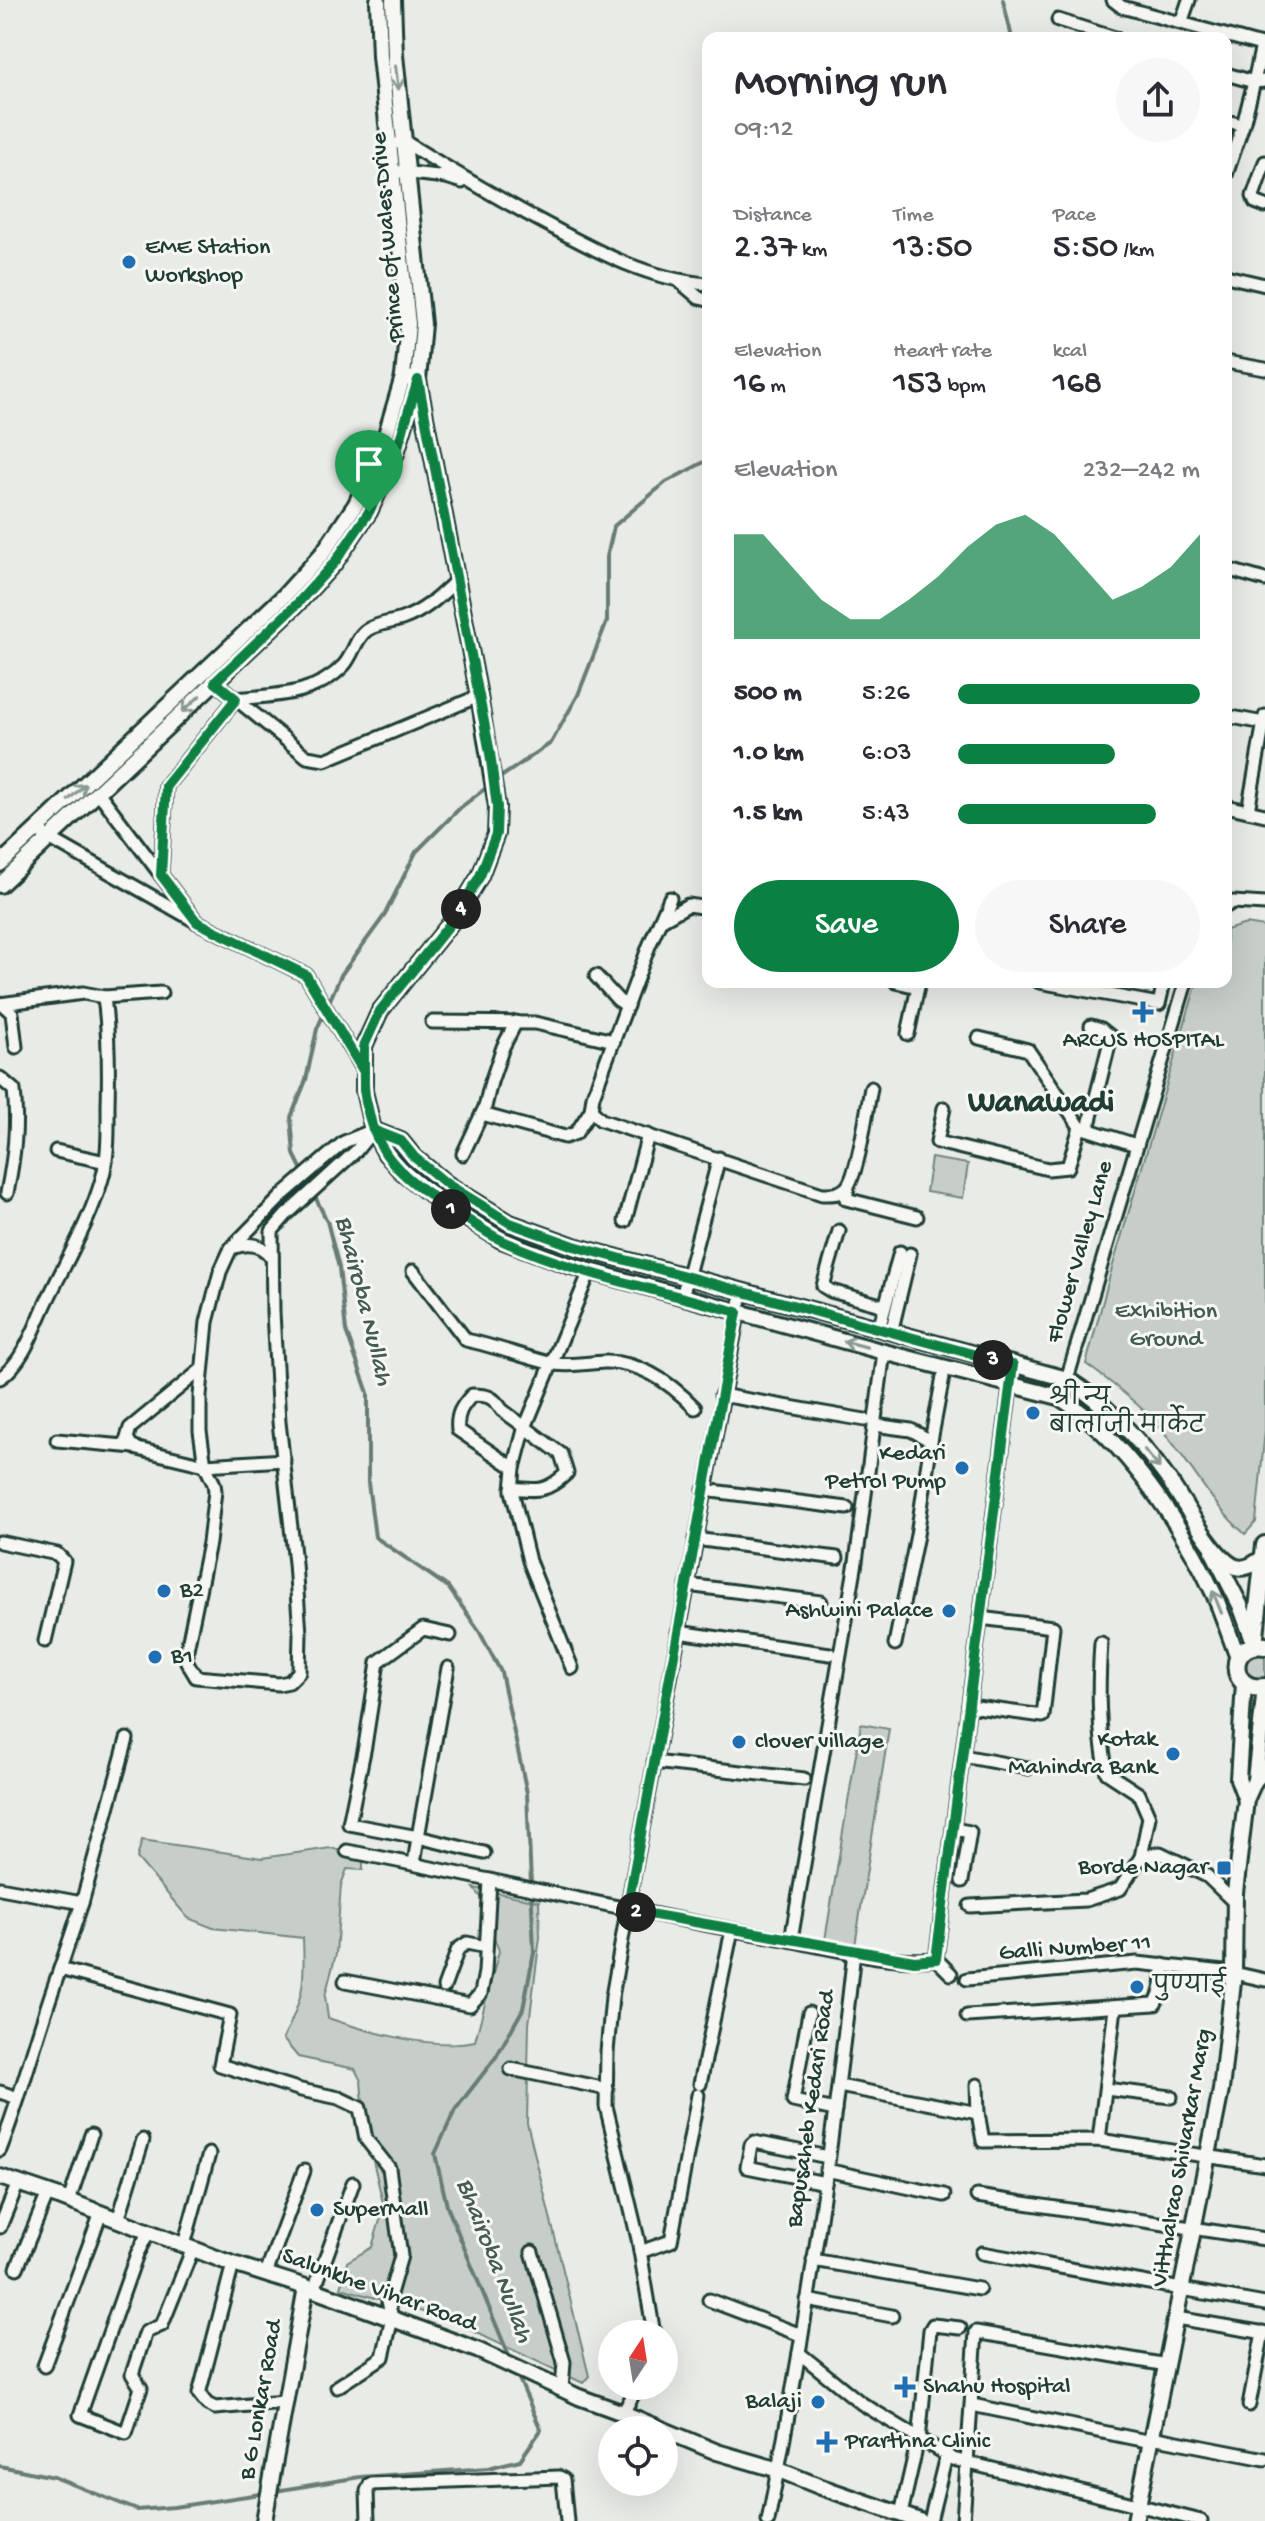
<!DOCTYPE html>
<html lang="en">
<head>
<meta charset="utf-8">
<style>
	:root { --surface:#fff; --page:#f7f7f7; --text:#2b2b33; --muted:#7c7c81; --accent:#0b8043 }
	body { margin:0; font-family:"Gochi Hand","Playpen Sans Deva",sans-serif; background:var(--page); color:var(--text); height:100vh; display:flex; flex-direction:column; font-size:30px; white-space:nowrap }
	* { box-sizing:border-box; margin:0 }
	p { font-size:26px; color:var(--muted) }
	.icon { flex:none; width:44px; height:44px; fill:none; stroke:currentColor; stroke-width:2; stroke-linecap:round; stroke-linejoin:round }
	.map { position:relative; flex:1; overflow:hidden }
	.side { position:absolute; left:702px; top:32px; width:530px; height:956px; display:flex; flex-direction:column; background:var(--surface); border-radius:16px; box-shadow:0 8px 32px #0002 }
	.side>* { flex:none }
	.needle { width:52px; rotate:12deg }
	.buttons { position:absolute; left:598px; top:2320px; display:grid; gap:16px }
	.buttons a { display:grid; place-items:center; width:80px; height:80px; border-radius:50%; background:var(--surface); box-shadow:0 8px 32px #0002; font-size:40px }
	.pin { position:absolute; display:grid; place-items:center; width:68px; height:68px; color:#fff; margin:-82px -34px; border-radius:50% 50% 50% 0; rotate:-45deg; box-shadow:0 0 8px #0007 }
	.pin .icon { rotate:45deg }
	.km { position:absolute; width:40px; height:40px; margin:-20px; border-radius:50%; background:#222; color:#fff; font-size:22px; line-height:40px; text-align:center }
	.round { display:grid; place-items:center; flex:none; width:84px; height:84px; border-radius:42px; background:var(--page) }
	.headline { display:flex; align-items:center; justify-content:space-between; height:136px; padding:0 32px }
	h1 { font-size:44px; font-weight:600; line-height:60px }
	.stats { display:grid; grid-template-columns:repeat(3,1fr); gap:12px; height:136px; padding:8px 32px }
	.stats div { display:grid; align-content:center }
	.stats b { font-size:34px; font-weight:600 }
	.stats small { font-size:22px; font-weight:400 }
	.stats p { font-size:22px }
	.chart { height:224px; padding:16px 32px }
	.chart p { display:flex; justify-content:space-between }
	.chart svg { width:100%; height:144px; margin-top:8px; fill:var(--accent); opacity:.7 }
	.primary-button { display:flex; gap:16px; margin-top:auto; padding:16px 32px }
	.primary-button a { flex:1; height:92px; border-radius:48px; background:var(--accent); color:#fff; font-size:32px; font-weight:600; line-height:92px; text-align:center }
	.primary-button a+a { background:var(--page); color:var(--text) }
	ul { padding:0 32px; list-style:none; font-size:26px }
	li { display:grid; grid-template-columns:128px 96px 1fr; align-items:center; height:60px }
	li i { height:20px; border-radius:10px; background:var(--accent) }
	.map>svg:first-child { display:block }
</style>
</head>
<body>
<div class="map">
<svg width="1265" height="2521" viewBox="0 0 1265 2521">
	<rect width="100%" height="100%" fill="#e9ebe7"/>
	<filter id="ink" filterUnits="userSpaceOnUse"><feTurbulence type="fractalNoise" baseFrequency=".0125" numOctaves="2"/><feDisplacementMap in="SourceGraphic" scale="16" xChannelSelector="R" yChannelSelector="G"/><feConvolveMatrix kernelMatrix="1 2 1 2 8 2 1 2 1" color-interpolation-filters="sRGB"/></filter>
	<g filter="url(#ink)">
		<!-- green -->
		<g fill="#c7cec9" stroke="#73867e" stroke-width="2">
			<path d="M1246 924 1265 927V1430L1256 1522 1245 1534C1209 1503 1189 1459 1157 1424 1136 1401 1111 1382 1086 1364L1110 1275 1197 982H1226V930Z"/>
			<polygon points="931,1158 968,1164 963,1198 926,1192"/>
			<polygon points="1252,1633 1265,1651 1265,1696 1240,1668"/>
			<polygon points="861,1724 889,1729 854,1952 824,1946"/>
			<path d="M142 1840 262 1858 331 1848 363 1857V1870L347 1869 341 1885 336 1954 325 1996 328 2018C368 2032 433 2050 475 2041L499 1951 487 1917V1905L474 1888 539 1901 540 1937 529 2024 527 2123 589 2376 583 2383 447 2319 341 2288 347 2262 372 2247 384 2207 365 2127 361 2081 355 2069 298 2057 283 2039C304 1996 305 1984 303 1938L213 1928 188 1918 137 1858Z"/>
		</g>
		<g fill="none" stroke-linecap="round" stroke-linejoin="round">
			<!-- stream -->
			<g stroke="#687c75" stroke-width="4">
				<polyline points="1003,0 1012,38"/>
				<polyline points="498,779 551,743 578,695 607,621 607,557 614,526 666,482 708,460"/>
				<polyline points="491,784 460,808 416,852 384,916 341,975 317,1029 306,1080 291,1117 294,1154 327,1221 339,1268 346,1331 368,1393 368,1483 375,1537 448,1587 478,1629 501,1672 527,1793 534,1952 523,2009 496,2057 455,2110 435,2154 447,2206 511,2361"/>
				<polyline points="0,2466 54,2477 137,2510 174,2507 266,2493"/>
				<polyline points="275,2491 360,2477 488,2468 520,2460 541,2430 516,2372"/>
			</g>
			<defs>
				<g id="minor">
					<polyline points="1113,0 1122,7 1265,46"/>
					<polyline points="1058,20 1115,38"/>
					<polyline points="1181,23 1189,0"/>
					<polyline points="1226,74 1254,82 1262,45"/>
					<polyline points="1226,121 1243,125"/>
					<path d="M399 143 405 142C452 171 499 199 548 225 598 252 650 280 708 284"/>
					<polyline points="1265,162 1253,196 1255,202 1265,206"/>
					<polyline points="393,171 446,177 462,182"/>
					<polyline points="1226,175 1243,125 1254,82 1265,81"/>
					<polyline points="1226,276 1265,285"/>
					<polyline points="679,281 699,298 708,300"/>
					<polyline points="1226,362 1265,369"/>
					<polyline points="1226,569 1265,580"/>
					<polyline points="215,682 307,757 325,760 479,696"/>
					<polyline points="1226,716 1264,723"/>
					<polyline points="98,792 161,875"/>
					<polyline points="1226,806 1265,815"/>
					<polyline points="1248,811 1265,716"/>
					<polyline points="37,829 49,838 197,922 306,975 364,1072"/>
					<path d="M670 898 649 946 593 1096 591 1110 601 1120 822 1194C831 1194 839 1195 846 1188 858 1177 867 1108 871 1088"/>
					<polyline points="1226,906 1233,902 1265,904"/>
					<polyline points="660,921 688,905 708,908"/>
					<path d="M197 922 161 875 166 786 236 699C275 695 315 696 344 665 353 655 356 637 367 630 378 623 390 623 402 619 425 611 440 596 457 580"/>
					<polyline points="596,976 618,1000 627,1006"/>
					<polyline points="896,982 918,987"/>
					<polyline points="1039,982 1159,1004 1164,982"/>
					<polyline points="0,1004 83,993 104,997 161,993"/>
					<polyline points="2,1004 12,1013 16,1047"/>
					<polyline points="432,1022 535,1023 614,1041"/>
					<polyline points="908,1034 919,982"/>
					<polyline points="979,1038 1028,1050 1080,1127 1136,1145"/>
					<path d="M0 1078 14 1090C18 1126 14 1158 7 1193"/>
					<polyline points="944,1108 937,1142 1048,1169 1068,1167 1080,1127"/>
					<polyline points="482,1114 565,1137 576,1133 591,1110"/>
					<polyline points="1088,1129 1111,1037 1101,1029 1091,1026"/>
					<polygon points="373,1130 356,1151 286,1215 272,1231 273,1312 279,1422 295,1563 300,1634 299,1672 289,1682 279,1684 196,1677 187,1662 186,1654 209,1543 215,1491 214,1484 205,1465 200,1431 200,1396 207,1322 220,1272 231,1248 286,1192 344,1142"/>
					<polyline points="56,1151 106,1162"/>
					<polyline points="463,1154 485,1107 491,1082 503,1047 516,1022"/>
					<polyline points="848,1187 846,1199 917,1217"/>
					<polyline points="625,1221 648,1135"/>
					<polyline points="839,1231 823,1286 831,1291 884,1306"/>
					<path d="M235 1247C250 1242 263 1245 272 1258"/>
					<path d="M413 1271 466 1340C494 1346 521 1356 549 1363 566 1367 586 1363 604 1362 640 1361 671 1383 695 1408"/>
					<polyline points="682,1297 719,1158"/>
					<polyline points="879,1329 900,1252"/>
					<polyline points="891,1333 910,1254"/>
					<polyline points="202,1369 130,1428 127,1438 131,1445 138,1449 205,1465 284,1460"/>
					<path d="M0 1378C24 1362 35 1326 47 1301 66 1261 90 1221 102 1179 109 1155 108 1131 108 1106 109 1069 109 1034 104 997"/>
					<polyline points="721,1395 865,1420"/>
					<polyline points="1059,1397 1067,1379 1186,982"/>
					<polyline points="874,1425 911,1430 931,1441 917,1535 895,1644"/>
					<polyline points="57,1440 135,1447"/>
					<polyline points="931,1441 943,1377"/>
					<path d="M512 1488C538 1491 547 1492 567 1473L561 1454 502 1410C493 1396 487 1395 472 1395 462 1406 456 1414 458 1430L514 1468"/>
					<polyline points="704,1490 847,1508"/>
					<polyline points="695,1539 837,1558"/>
					<polyline points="0,1542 57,1554 64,1561 45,1641"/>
					<polyline points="687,1585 821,1602"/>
					<polyline points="678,1632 830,1654"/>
					<path d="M1101 1643C1098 1689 1098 1728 1107 1773L1139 1794 1149 1817 1141 1857"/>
					<polyline points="448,1668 418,1837 484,1853"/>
					<polyline points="572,1668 529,1561 512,1491 514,1468 524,1430 590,1271"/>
					<polyline points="969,1706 1043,1716 1053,1627 980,1618"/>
					<polyline points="963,1756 1028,1768"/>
					<polyline points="654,1762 804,1779"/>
					<polyline points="954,1829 970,1832 962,1881"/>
					<path d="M347 1851C487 1878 626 1911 767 1936 820 1945 882 1964 936 1959L1013 1365"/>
					<polyline points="414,1864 418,1837 349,1824 365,1746 378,1662 423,1629 450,1635"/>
					<polyline points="0,1888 82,1903 60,1969"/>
					<polyline points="82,1903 127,1739"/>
					<polyline points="970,1906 1086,1900 1120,1889 1141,1857 1160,1853 1207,1876 1235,1903"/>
					<polyline points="791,1940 856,1562 884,1352"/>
					<polyline points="936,1959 951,1974"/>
					<polyline points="967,1979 1137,1963 1234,1973 1265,1980"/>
					<polyline points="345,1981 470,2005 481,1993 485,1972 490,1880"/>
					<polyline points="444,1987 458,1949 467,1943 486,1947"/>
					<polyline points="809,2013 793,2101 835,2110"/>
					<path d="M967 2016 1155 2004C1163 1991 1163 1980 1163 1965"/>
					<polyline points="511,2069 607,2089"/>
					<polyline points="700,2084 732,1930"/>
					<polyline points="977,2085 978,2113 983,2141 1099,2140 1265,2165"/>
					<polyline points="839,2086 978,2113"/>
					<polyline points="1106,2089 1171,2097"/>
					<polyline points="0,2092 18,2098"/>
					<polyline points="1099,2140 1115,2008"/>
					<path d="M0 2150C23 2091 38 2029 60 1969L230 2015 220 2065 301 2090 339 2098 360 2108 366 2139 389 2168 401 2256 388 2301 392 2318 383 2357 337 2387"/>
					<polyline points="826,2170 944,2195"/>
					<polyline points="825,2183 747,2167 751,2145 754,2142 828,2157"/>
					<polyline points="977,2196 1265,2239"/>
					<polyline points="69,2201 91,2135"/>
					<polyline points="118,2220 143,2140"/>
					<polyline points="0,2227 18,2183"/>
					<polyline points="149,2231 137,2254 80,2415 126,2433 141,2388 132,2374 146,2332 162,2325 193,2248"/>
					<polyline points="184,2245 209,2154"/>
					<polyline points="532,2252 564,2362 562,2389"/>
					<polyline points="640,2252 671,2241 698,2095"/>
					<polyline points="982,2253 1265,2304"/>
					<polyline points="813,2260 979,2289"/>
					<polyline points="233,2264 199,2394 207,2404 215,2408 284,2402"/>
					<polyline points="17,2268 48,2193"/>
					<polyline points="266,2274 304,2171"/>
					<polyline points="314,2290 353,2183"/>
					<polyline points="709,2300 801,2335"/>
					<polyline points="807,2300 892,2316"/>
					<polyline points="1176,2318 1265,2333"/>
					<polyline points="654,2334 638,2239 606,2106 607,2052 612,1997 630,1894 742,1293"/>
					<polyline points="799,2353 861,2403 953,2459 1201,2521"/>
					<polyline points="44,2366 101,2213"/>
					<polyline points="972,2405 1151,2442"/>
					<polyline points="1249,2405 1263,2332"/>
					<polyline points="623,2413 638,2386"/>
					<polyline points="1152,2437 1265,2459"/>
					<polyline points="919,2440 930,2330 933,2325 960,2328"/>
					<polyline points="901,2514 915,2453"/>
					<polyline points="368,2521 367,2491 370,2484 559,2477 563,2479 567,2521"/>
					<path d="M768 2521C806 2333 833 2142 854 1952"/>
					<polyline points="930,2521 946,2456"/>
					<polyline points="963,2521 976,2332 1167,2365"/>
				</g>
				<g id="tertiary">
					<path d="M403 377 418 380 479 696 497 807 496 834 480 876 454 919 380 1011 364 1046V1091L373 1130 386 1154 400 1170 436 1199 501 1240 568 1265 884 1352 1059 1397C1124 1438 1182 1525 1214 1594 1223 1615 1230 1637 1238 1658"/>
					<polyline points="0,864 285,595 323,553 356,504 382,448 403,377 408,324 380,56 378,0"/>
					<polyline points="0,885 296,605 335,562 369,512 396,453 418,380 423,324 395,55 393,0"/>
					<path d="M373 1130 401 1141 414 1157 447 1184 510 1223 574 1246 1067 1379C1108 1405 1140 1440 1168 1479 1183 1499 1213 1559 1236 1567 1247 1570 1255 1563 1264 1557"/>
					<polyline points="1213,1552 1240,1605 1254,1643"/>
					<polyline points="1244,1683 1238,1779 1246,1800"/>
					<polyline points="1255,1780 1265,1687"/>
					<polyline points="0,2177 59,2197 227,2262 306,2287 477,2350 579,2397 623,2413 717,2452 779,2470 821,2487 920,2521"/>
					<polyline points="264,2521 306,2287"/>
					<polyline points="1135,2521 1221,2090 1234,1973 1235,1893 1246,1800 1255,1780 1265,1770"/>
				</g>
				<g id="secondary">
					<polyline points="1254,1645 1265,1545"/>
					<path d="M1265 1646C1227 1640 1227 1693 1265 1687"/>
				</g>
			</defs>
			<!-- minor casing -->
			<use href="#minor" stroke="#1f3d34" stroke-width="17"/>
			<!-- tertiary casing -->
			<use href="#tertiary" stroke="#1f3d34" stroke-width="20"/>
			<!-- secondary casing -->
			<use href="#secondary" stroke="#1f3d34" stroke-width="22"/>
			<!-- minor -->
			<use href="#minor" stroke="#f6f6f2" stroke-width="11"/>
			<!-- tertiary -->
			<use href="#tertiary" stroke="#f6f6f2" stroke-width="14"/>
			<!-- secondary -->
			<use href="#secondary" stroke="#f6f6f2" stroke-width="16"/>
		</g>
		<!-- one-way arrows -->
		<defs><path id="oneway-shaft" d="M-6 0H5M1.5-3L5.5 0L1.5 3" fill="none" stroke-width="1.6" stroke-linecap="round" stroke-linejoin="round" transform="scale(2)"/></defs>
		<g stroke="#8a9a93">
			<use href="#oneway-shaft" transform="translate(397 78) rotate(83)"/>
			<use href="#oneway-shaft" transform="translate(191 704) rotate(137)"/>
			<use href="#oneway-shaft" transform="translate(77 792) rotate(-43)"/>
			<use href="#oneway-shaft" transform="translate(855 1344) rotate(-165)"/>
			<use href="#oneway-shaft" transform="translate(1152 1459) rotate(51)"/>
			<use href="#oneway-shaft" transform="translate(1217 1602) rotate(-112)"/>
		</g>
	</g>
	<g fill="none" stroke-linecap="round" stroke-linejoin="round" filter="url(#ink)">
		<defs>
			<path id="route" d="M369 512 335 562 296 605 215 682 236 699 166 786 161 875 197 922 306 975 364 1072C363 1100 370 1130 386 1154 401 1176 428 1194 451 1209 468 1219 485 1233 503 1241 573 1273 662 1291 737 1312L627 1910 914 1961 936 1959 1013 1365 574 1246 510 1223 447 1184 414 1157 401 1141 373 1130 364 1091V1046L380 1011 454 919 480 876 496 834 497 807 490 753 418 380 396 453 369 512"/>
		</defs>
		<!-- route casing -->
		<use href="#route" stroke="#fff" stroke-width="16"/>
		<!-- route -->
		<use href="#route" stroke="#0b8043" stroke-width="10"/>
	</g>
	<!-- markers -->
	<g fill="#1f6fb2" stroke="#f6f6f2" stroke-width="3">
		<circle cx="129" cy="262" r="8"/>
		<path d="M1139 1000h8v8h8v8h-8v8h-8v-8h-8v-8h8z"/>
		<circle cx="1033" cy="1413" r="8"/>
		<circle cx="962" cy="1468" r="8"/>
		<circle cx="164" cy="1591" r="8"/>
		<circle cx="949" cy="1611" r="8"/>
		<circle cx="155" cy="1657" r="8"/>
		<circle cx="739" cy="1742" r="8"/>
		<circle cx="1173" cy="1754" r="8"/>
		<rect x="1216" y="1860" width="16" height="16" rx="4"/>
		<circle cx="1137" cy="1987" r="8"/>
		<circle cx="317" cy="2210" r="8"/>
		<path d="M901 2375h8v8h8v8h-8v8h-8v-8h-8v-8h8z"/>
		<circle cx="818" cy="2402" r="8"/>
		<path d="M823 2430h8v8h8v8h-8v8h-8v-8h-8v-8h8z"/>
	</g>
	<g text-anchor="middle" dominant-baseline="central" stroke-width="6" stroke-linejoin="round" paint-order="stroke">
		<!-- street labels -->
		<g font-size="24" fill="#1f3d34" stroke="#f6f6f2">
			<text transform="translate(389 237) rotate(-95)">Prince Of Wales Drive</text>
			<text transform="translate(1081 1252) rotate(-74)">Flower Valley Lane</text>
			<text transform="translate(1075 1949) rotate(-4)">Galli Number 11</text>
			<text transform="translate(812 2109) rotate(-82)">Bapusaheb Kedari Road</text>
			<text transform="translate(1183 2158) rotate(-80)">Vitthalrao Shivarkar Marg</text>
			<text transform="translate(379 2291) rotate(20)">Salunkhe Vihar Road</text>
			<text transform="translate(262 2400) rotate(-80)">B G Lonkar Road</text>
		</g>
		<!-- poi labels -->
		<g font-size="24" fill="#1f3d34" stroke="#f6f6f2" text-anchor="start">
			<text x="145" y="248">EME Station<tspan x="145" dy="28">Workshop</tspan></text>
			<text x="1143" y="1041" text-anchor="middle">ARCUS HOSPITAL</text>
			<text x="1049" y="1399">श्री न्यू<tspan x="1049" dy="28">बालाजी मार्केट</tspan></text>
			<text x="946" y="1454" text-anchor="end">Kedari<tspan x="946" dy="28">Petrol Pump</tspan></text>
			<text x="180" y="1591">B2</text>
			<text x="933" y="1611" text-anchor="end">Ashwini Palace</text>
			<text x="171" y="1657">B1</text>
			<text x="1157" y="1740" text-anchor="end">Kotak<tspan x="1157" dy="28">Mahindra Bank</tspan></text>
			<text x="755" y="1742">clover village</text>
			<text x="1208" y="1868" text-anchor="end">Borde Nagar</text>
			<text x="1153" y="1987">पुण्याई</text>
			<text x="333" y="2210">SuperMall</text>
			<text x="923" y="2387">Shahu Hospital</text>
			<text x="802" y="2402" text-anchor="end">Balaji</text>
			<text x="845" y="2442">Prarthna Clinic</text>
		</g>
		<!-- park labels -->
		<g font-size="24" fill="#415a52" stroke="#f6f6f2">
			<text x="1166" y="1312">Exhibition<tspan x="1166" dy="28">Ground</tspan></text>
		</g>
		<!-- water labels -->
		<g font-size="26" font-style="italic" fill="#445c54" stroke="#f6f6f2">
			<text transform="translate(362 1301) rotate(76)">Bhairoba Nullah</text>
			<text transform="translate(493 2261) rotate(69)">Bhairoba Nullah</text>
		</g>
		<!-- district labels -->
		<g font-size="32" font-weight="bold" fill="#1f3d34" stroke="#f6f6f2">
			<text x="1041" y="1104">Wanawadi</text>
		</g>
	</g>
</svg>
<div class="buttons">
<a><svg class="needle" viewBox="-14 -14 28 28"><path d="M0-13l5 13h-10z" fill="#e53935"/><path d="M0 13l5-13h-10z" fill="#7c7c81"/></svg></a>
<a><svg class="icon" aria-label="locate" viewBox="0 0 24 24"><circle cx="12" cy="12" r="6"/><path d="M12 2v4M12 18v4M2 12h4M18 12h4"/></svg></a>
</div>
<div class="pin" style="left:369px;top:512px;background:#1e9e55"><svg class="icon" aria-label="arrive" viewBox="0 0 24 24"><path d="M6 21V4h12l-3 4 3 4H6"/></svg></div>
<b class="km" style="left:451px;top:1209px">1</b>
<b class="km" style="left:636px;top:1912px">2</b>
<b class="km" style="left:993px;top:1360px">3</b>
<b class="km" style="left:461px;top:909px">4</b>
<section class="side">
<div class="headline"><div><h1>Morning run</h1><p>09:12</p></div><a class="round"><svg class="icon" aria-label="share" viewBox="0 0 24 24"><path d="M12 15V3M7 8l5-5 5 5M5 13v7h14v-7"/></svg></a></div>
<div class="stats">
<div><p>Distance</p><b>2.37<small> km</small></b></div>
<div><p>Time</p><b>13:50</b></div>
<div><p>Pace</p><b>5:50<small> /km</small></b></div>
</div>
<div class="stats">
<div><p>Elevation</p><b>16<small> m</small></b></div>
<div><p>Heart rate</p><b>153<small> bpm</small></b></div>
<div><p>kcal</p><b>168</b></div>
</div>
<div class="chart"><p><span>Elevation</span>232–242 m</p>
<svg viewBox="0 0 160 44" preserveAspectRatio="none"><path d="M0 44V12L10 12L20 22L30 32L40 38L50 38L60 32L70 25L80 16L90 9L100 6L110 12L120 22L130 32L140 28L150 22L160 12V44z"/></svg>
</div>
<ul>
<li><b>500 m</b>5:26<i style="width:100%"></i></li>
<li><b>1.0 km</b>6:03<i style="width:65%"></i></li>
<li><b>1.5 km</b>5:43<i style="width:82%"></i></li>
</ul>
<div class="primary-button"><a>Save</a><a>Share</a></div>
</section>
</div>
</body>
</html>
